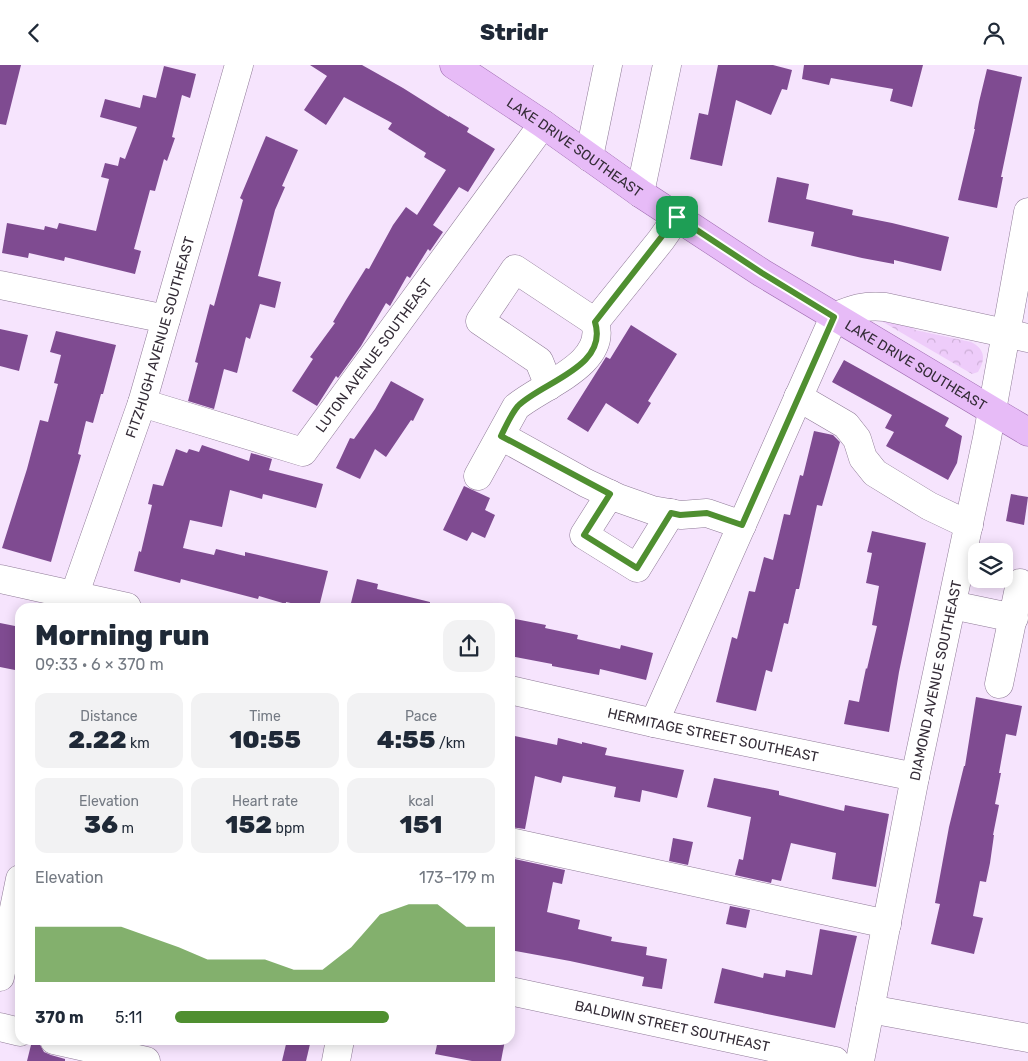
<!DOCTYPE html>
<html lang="en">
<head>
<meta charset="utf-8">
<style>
	:root { --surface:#fff; --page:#f2f2f3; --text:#1f2937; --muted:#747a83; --accent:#4f8f30 }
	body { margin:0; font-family:Rubik,sans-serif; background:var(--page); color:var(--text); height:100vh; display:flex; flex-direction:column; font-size:19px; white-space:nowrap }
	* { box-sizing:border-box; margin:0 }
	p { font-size:16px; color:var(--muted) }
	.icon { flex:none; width:28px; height:28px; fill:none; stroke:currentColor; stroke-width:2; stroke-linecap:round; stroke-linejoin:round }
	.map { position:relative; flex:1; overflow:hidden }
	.side { position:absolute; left:15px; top:538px; width:500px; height:442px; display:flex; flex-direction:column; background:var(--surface); border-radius:15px; box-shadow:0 2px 12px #0003 }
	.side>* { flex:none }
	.controls { position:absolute; left:968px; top:478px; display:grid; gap:10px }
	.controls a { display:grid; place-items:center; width:45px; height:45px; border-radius:10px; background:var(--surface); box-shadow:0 2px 12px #0003; font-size:25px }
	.pin { position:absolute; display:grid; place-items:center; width:42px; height:42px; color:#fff; margin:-21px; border-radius:10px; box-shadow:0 2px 8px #0006 }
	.round { display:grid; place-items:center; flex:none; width:52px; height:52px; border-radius:15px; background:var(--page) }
	.summary { display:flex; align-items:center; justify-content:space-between; height:85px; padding:0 20px }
	h1 { font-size:28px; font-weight:800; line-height:38px }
	.metrics { display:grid; grid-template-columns:repeat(3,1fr); gap:8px; height:85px; padding:5px 20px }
	.metrics div { display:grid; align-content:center; border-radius:12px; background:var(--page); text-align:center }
	.metrics b { font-size:25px; font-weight:800 }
	.metrics small { font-size:14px; font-weight:400 }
	.metrics p { font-size:14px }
	.chart { height:140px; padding:10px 20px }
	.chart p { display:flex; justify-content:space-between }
	.chart svg { width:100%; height:90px; margin-top:5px; fill:var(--accent); opacity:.7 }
	ul { padding:0 20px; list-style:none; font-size:16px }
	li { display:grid; grid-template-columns:80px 60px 1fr; align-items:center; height:38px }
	li i { height:12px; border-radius:6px; background:var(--accent) }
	header { display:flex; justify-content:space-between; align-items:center; height:65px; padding:0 20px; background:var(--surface); font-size:22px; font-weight:800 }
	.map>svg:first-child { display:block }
</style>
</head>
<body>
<header><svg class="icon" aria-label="back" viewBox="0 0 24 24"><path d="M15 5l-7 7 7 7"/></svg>Stridr<svg class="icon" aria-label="person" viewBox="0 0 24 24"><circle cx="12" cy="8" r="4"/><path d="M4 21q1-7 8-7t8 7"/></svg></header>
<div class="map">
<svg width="1028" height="996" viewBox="0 0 1028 996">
	<defs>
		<pattern id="park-crowns" width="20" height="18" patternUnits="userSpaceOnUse" patternTransform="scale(1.25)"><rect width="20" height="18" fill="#eeccfa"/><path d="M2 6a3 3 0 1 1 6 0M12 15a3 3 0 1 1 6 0" fill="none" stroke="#cdafd7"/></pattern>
	</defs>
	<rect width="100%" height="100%" fill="#f6e4fd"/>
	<!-- park -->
	<path fill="url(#park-crowns)" d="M882 251 907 256 915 265 971 277C985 284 986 294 978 307L972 309 883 257Z"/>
	<!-- building -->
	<g fill="#7f4b91">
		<polygon points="0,0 21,0 6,60 0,59"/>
		<polygon points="310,0 362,0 403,23 449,52 449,51 469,63 467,67 495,84 468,127 459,122 433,160 443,167 430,186 428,184 410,213 407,211 390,241 386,238 361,281 338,313 336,311 317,341 292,326 313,294 310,292 335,258 333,257 346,235 366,203 369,204 393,160 406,142 417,150 446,105 424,92 426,88 388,64 392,58 344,32 326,60 304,45 327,11"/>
		<polygon points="718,0 773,0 792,5 787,25 782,24 771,50 736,35 722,101 690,94 699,48 708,50"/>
		<polygon points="804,0 923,0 912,42 890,36 893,24 831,13 829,20 802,14"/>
		<polygon points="164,1 196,9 190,33 182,30 172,72 175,73 167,96 164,94 155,126 150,125 134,184 141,186 135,209 65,192 64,196 29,188 28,193 2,188 7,158 44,165 45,161 57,164 59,158 96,166 109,114 101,112 105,98 118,101 120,92 125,94 137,62 100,52 105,34 140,43 143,30 156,33"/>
		<polygon points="987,4 1022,12 1001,112 1003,112 997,143 958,135 975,64 974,64 979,37"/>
		<polygon points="266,71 298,85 282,121 285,122 275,145 258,211 281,217 275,243 260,239 250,274 246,272 237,308 224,304 214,344 188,336 198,298 195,297 210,239 214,241 243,135 240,133"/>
		<polygon points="777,112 809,119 806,134 853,145 852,150 892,158 949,172 941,206 894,195 894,199 862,193 811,181 814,167 768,157"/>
		<polygon points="631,260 677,289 648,336 651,338 638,359 606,338 588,367 567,354 606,292 610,294"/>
		<polygon points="0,264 28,270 19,306 0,301"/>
		<polygon points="56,266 116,280 103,329 101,329 93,358 86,356 78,389 81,390 51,497 2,483 27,404 40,355 48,357 58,319 54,318 61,290 50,287"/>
		<polygon points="844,295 949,353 945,361 962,371 957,398 948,415 886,381 894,367 885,363 892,350 832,317"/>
		<polygon points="391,316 424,334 413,356 411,355 386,392 375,384 360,414 336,403 350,373 354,374 375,344"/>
		<polygon points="814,366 833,370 840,377 822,441 817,440 799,524 796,524 788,559 784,558 772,607 766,605 756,646 716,637 732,572 737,574 749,526 755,527 764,492 773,495 784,449 790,450 800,410 803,411"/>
		<polygon points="202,380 249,396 251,388 272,394 269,405 323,419 316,443 263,429 262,434 230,425 222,462 190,455 183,483 214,490 216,484 245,491 245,487 328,506 319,542 309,542 286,537 286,539 259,531 258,534 181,514 180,518 134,506 139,486 141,487 152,440 148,439 153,419 163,421 176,384 187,388 189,384 199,387"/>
		<polygon points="464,421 490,433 485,445 495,450 485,473 472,467 467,476 443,465"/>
		<polygon points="1011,429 1028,432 1024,460 1006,456"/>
		<polygon points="872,466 926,478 899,607 889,667 844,659 849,635 859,637 866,603 867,604 877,561 872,560 879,521 866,518 872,488 867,487"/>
		<polygon points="357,514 378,519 377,524 430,537 430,542 350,542"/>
		<polygon points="510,553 546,560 545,563 578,570 577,574 620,584 621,580 653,588 646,615 600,604 599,610 552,601 552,599 510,591"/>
		<polygon points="0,558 20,562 20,606 0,602"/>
		<polygon points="976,632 1022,641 1016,671 1006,669 999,708 1001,708 995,739 999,740 993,770 994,770 990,798 986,817 980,816 973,851 983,853 974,889 931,879 940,839 935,838 949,762 964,701 965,701"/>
		<polygon points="510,670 557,680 558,673 582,679 582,677 607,683 605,690 684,705 677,733 642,725 640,737 614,732 616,722 563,711 561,718 535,711 525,764 510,762"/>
		<polygon points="714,713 779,726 779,730 844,746 845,740 889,749 876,822 832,814 836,788 791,778 781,816 772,814 771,818 735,810 739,794 743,795 751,752 707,742"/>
		<polygon points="673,773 693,777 688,800 669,796"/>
		<polygon points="510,793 565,805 562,819 553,817 547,847 580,855 578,864 612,872 611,876 647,882 646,890 667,894 662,924 642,921 644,912 570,896 510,885"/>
		<polygon points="730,841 750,845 746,863 726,859"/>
		<polygon points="820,864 857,871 835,963 714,938 722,903 763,913 764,908 785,912 786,905 812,910"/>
		<polygon points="287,975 311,975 306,996 282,996"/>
		<polygon points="438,975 505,975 501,996 472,996 435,989"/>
		<polygon points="32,976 39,978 44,987 51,990 65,994 65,996 27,996"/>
	</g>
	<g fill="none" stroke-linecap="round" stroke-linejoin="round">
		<defs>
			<g id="minor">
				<polyline points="589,92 608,0"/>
				<polyline points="640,128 667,0"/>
				<polyline points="0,220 166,254"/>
				<polyline points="549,321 539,296 480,256 515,204 595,257"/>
				<polyline points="798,332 846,360 857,374 863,393 875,408 929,441 969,460"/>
				<path id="s1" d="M142 338 303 387 543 59"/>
				<polyline points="501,371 586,418 618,433 652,445 681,450 707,448 742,460"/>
				<path d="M478 411 516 342C542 320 608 299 595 257L661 175 677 152"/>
				<polyline points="610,429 584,470 637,503 671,448"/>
				<polyline points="0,514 127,542"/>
				<polyline points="952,540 1014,553"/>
				<path id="s2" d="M72 542 74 531 142 338 239 0"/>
				<polyline points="999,619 1020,518"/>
				<path id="s3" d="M510 625 654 658 915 712"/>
				<path d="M654 658 834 252C853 244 864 240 885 242L1028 273"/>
				<polyline points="510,777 887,859"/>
				<polyline points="0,912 20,814"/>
				<path id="s4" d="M510 926 835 996"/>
				<polyline points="870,944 1028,973"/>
				<polyline points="0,962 20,967"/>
				<polyline points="54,975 146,996"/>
				<polyline points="336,996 340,975"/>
				<path id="s5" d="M860 996 915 712 987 373 1028 147"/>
			</g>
			<g id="major">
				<path id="s6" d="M454 0 543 59 640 128 762 208 1028 367"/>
			</g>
		</defs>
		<!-- minor casing -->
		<use href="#minor" stroke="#8f7b97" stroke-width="29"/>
		<!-- major casing -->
		<use href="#major" stroke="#9e6cb0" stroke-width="29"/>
		<!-- minor -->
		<use href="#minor" stroke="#fff" stroke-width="28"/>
		<!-- major -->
		<use href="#major" stroke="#e7bbf7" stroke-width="28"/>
	</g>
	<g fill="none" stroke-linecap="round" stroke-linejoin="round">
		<defs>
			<path id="route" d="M677 152 762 208 834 252 742 460 707 448 680 450 671 448 637 503 584 470 610 429 501 371C506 361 511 349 518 341 542 317 609 302 595 257Z"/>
		</defs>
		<!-- route casing -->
		<use href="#route" stroke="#fff" stroke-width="10"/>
		<!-- route -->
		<use href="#route" stroke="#4f8f30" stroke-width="6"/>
	</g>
	<g text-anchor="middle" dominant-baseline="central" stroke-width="5" stroke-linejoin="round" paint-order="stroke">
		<!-- street labels -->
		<g font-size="14" fill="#342c37" stroke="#fbf7fd">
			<text stroke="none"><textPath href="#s6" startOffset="146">LAKE DRIVE SOUTHEAST</textPath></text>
			<text stroke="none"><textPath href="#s2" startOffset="284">FITZHUGH AVENUE SOUTHEAST</textPath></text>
			<text stroke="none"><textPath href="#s1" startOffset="288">LUTON AVENUE SOUTHEAST</textPath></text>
			<text stroke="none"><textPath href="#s6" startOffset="551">LAKE DRIVE SOUTHEAST</textPath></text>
			<text stroke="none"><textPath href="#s5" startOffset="388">DIAMOND AVENUE SOUTHEAST</textPath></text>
			<text stroke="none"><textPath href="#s3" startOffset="208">HERMITAGE STREET SOUTHEAST</textPath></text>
			<text stroke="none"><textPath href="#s4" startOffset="166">BALDWIN STREET SOUTHEAST</textPath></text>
		</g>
	</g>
</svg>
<div class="controls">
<a><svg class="icon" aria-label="layers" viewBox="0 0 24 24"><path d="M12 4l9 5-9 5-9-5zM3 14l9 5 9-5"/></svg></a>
</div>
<div class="pin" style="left:677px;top:152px;background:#1e9e55"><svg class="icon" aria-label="arrive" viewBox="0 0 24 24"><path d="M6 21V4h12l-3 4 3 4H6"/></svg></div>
<section class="side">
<div class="summary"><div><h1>Morning run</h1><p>09:33 · 6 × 370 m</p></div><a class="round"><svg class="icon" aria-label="share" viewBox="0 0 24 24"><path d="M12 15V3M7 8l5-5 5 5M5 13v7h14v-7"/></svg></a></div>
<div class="metrics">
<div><p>Distance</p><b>2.22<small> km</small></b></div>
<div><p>Time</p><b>10:55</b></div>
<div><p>Pace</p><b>4:55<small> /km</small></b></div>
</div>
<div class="metrics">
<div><p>Elevation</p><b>36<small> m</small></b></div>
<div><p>Heart rate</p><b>152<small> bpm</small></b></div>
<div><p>kcal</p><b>151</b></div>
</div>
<div class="chart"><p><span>Elevation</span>173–179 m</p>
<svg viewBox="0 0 160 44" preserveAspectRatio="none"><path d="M0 44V17L10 17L20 17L30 17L40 22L50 27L60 33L70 33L80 33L90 38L100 38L110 27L120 11L130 6L140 6L150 17L160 17V44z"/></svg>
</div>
<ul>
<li><b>370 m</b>5:11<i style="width:67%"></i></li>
</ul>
</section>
</div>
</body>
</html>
